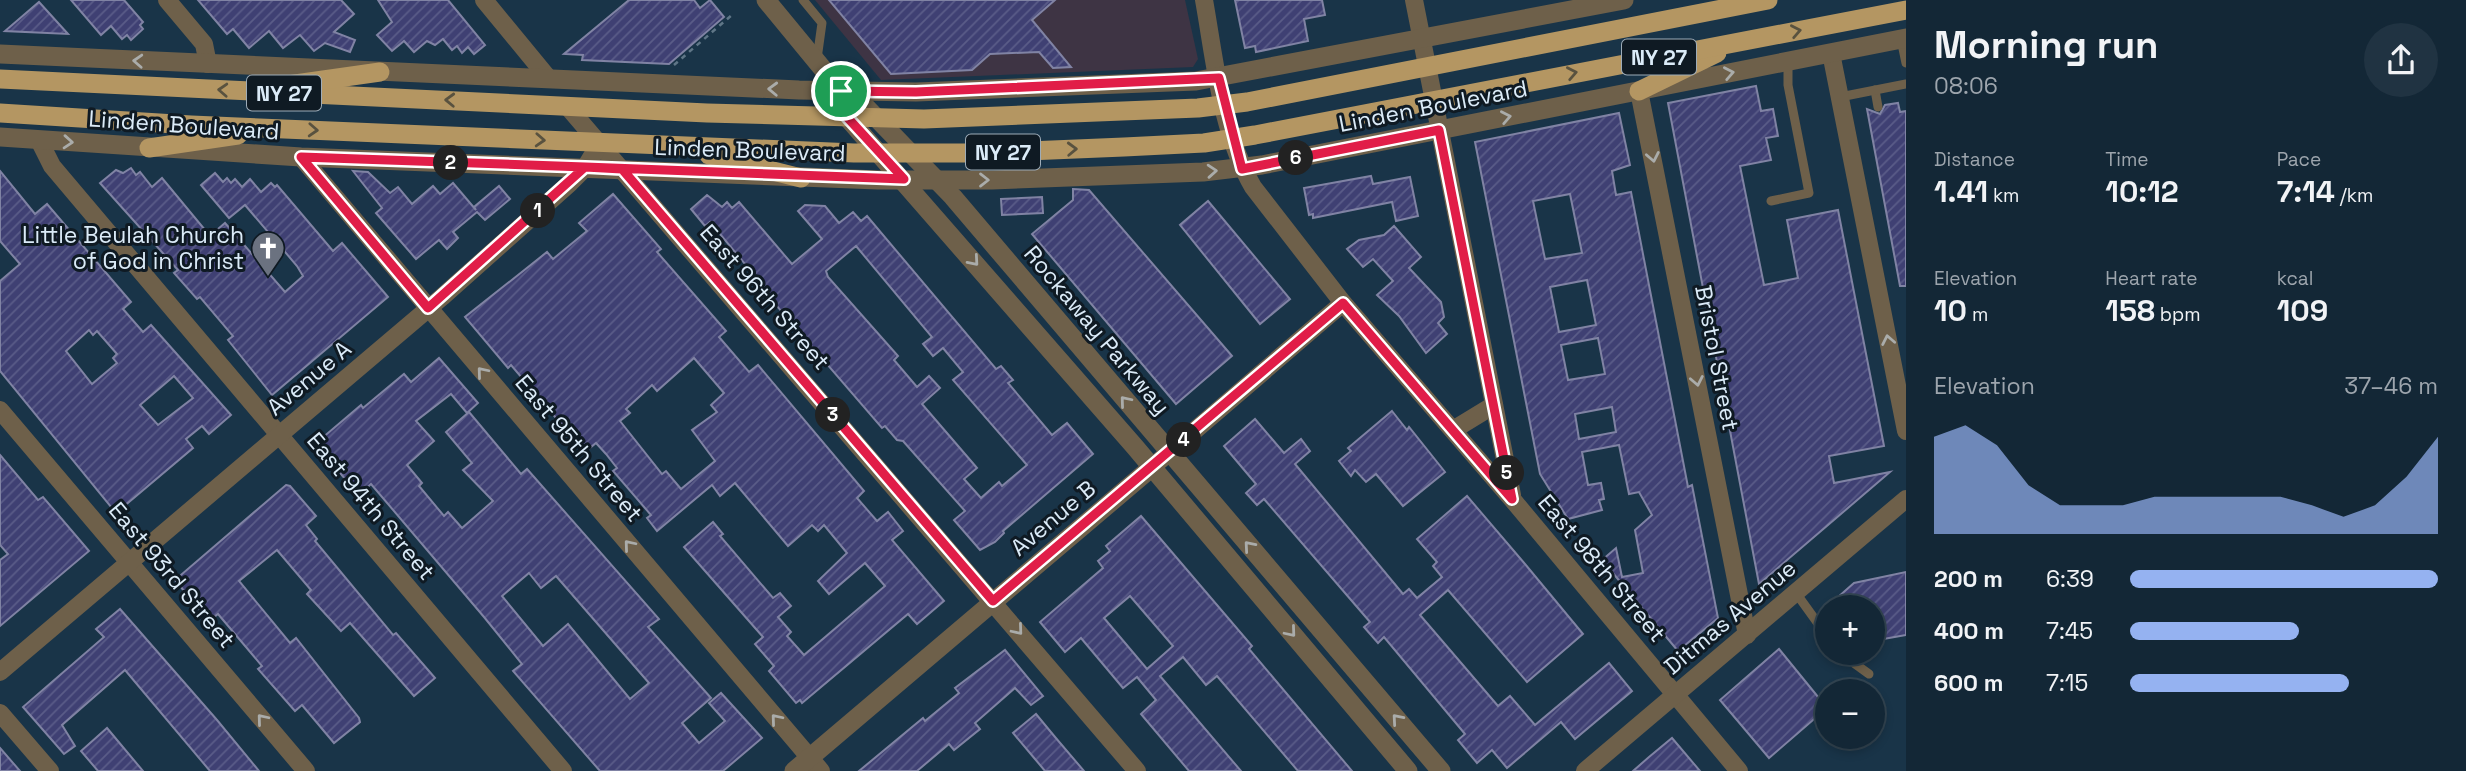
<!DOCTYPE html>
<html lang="en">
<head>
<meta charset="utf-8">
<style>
	:root { --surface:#132736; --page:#203342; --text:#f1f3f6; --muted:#9da5ad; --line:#324451; --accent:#95b2f1 }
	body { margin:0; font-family:"Space Grotesk",sans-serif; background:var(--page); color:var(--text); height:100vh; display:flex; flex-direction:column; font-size:26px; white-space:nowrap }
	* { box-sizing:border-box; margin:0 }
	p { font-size:23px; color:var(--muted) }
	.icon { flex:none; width:38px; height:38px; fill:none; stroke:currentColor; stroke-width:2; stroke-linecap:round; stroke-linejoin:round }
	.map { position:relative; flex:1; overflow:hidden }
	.sheet { display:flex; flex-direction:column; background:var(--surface); width:560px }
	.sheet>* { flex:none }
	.tools { position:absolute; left:1815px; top:595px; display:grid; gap:14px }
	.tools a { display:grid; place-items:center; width:70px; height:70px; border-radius:50%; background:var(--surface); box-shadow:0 4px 10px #0003,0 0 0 2px var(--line); font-size:35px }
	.pin { position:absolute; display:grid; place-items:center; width:60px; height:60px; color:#fff; margin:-30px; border:4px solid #fff; border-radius:50%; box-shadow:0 2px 7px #0007 }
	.km { position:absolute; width:35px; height:35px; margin:-18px; border-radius:50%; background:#222; color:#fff; font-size:19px; line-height:35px; text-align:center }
	.round { display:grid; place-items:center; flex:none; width:74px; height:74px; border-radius:37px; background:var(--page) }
	.summary { display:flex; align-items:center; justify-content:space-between; height:119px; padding:0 28px }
	h1 { font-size:38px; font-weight:700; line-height:52px }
	.figures { display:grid; grid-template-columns:repeat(3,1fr); gap:10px; height:119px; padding:7px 28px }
	.figures div { display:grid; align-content:center }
	.figures b { font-size:30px; font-weight:700 }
	.figures small { font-size:19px; font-weight:400 }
	.figures p { font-size:19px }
	.chart { height:196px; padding:14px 28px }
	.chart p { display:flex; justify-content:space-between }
	.chart svg { width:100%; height:126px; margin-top:7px; fill:var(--accent); opacity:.7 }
	ul { padding:0 28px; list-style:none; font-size:23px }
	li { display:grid; grid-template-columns:112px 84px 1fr; align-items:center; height:52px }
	li i { height:18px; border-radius:9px; background:var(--accent) }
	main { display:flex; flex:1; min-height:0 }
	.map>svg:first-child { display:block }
</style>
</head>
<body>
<main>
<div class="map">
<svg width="1906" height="771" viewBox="0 0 1906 771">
	<defs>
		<pattern id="building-hatch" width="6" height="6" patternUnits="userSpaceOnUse" patternTransform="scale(1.75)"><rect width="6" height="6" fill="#3f4073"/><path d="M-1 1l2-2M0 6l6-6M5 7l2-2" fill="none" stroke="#5a5c88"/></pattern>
	</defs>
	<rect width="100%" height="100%" fill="#193448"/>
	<!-- medical -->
	<polygon fill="#3e3444" points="815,0 1185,0 1198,59 1193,67 881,80"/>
	<!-- building -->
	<g fill="url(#building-hatch)" stroke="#8083a4" stroke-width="2" fill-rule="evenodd">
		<polygon points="71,0 124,0 143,22 140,25 143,29 131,40 127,35 122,39 111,26 101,35"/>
		<polygon points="198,0 341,0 354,14 334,32 355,40 350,52 325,43 314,51 300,35 283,48 269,31 249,48 233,29 227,34"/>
		<polygon points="378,0 448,0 485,45 474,54 468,47 462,53 457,46 452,50 443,39 435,45 427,41 414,52 404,41 392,51 377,35 392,22"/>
		<polygon points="629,0 694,0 700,8 710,0 724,17 669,64 582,60 583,55 564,54"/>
		<polygon points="829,0 1055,0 1032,20 1071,67 1053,68 1039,52 990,54 972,70 891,74"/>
		<polygon points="1235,0 1322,0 1325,15 1304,19 1308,41 1256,52 1255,46 1245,48"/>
		<polygon points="39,2 68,34 5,31"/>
		<polygon points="1756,86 1761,111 1773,109 1778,136 1766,138 1771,160 1740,166 1764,285 1798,278 1787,220 1838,210 1884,446 1829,456 1834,483 1890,472 1759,584 1668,103"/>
		<polygon points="1898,103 1900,112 1906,111 1906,286 1900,286 1867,109 1880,114 1885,105"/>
		<path d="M1619 113 1630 165 1612 171 1616 195 1631 192 1688 487 1692 485 1718 618 1678 651 1602 560 1616 548 1622 577 1643 573 1635 530 1652 515 1639 492 1629 494 1619 445 1582 452 1588 485 1601 483 1604 499 1599 500 1602 510 1568 519 1540 474 1475 142ZM1570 194 1582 253 1545 259 1533 201ZM1587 280 1596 325 1559 332 1550 287ZM1598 338 1605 374 1568 380 1561 345ZM1612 407 1616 432 1579 439 1575 414Z"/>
		<polygon points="131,168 136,175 140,172 152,187 162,178 210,236 225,223 285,292 303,276 297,266 245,205 229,218 201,185 215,173 223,182 227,178 231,183 235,179 242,187 250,179 261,192 271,183 275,187 277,185 333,251 342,243 388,297 272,395 228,340 233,336 200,297 197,299 174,273 178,270 100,183 116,170 123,173"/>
		<path d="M0 171 35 214 47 204 131 302 123 309 143 332 151 325 231 415 209 434 202 426 186 439 193 448 116 513 0 371V281L20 264 0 241ZM89 330 93 335 97 331 117 354 113 358 117 363 92 384 66 351ZM174 376 193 398 158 425 140 405Z"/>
		<polygon points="353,171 368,172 390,193 398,187 412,204 433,186 440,194 453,183 476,210 474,207 499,186 510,199 485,220 477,212 453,232 458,238 447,249 439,240 416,259 376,213 382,208"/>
		<polygon points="1371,176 1373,184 1410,177 1418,216 1396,221 1392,202 1313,218 1313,214 1309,215 1304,188"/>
		<polygon points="1073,189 1089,190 1232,356 1176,404 1032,234 1073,200"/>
		<path d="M613 194 661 249 657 252 726 331 719 337 749 372 758 365 864 491 857 498 877 521 888 512 903 531 892 540 944 601 917 624 908 614 802 703 800 700 796 703 769 671 774 666 755 644 763 637 684 547 713 522 723 534 720 536 773 598 780 593 791 606 778 617 791 632 787 636 804 655 885 586 865 563 829 594 818 581 847 553 824 525 818 531 812 525 788 546 735 483 720 496 712 485 657 531 647 518 651 515 613 471 617 468 606 454 596 443 585 452 511 365 508 368 465 317 547 252 553 259 587 231 579 223ZM694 358 724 393 711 405 717 412 692 430 715 461 681 489 666 471 662 474 620 421 630 413 626 409 652 385 657 391Z"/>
		<path d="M707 195 722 207 727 202 732 208 739 202 792 264 822 239 798 211 805 205 825 206 839 223 853 212 861 221 867 216 996 369 1001 366 1013 380 1008 383 1052 435 1067 423 1093 454 1003 531 1004 533 995 542 980 550 954 520 965 511 903 441 897 440 885 426 882 428 763 290 765 288 710 222 705 226 691 209ZM856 246 932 337 923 344 933 356 943 348 963 372 953 380 1027 465 1002 486 999 482 981 498 964 479 977 468 922 404 940 388 929 376 917 387 894 360 898 356 828 277 826 271Z"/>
		<polygon points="1042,197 1043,213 1002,215 1001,199"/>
		<polygon points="1208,201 1290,299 1260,324 1180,225"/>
		<polygon points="1394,226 1421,257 1409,268 1441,302 1444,317 1438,323 1447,334 1426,353 1399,316 1377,295 1393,281 1373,259 1363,267 1347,249 1359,240 1384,235"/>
		<path d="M439 358 478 403 467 413 451 394 416 421 434 441 407 465 422 483 419 486 444 516 448 512 462 528 493 501 463 470 472 463 446 432 469 412 521 474 527 469 659 619 648 627 711 698 682 723 699 743 725 721 709 703 721 693 762 738 723 771H600L513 671 522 664 484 617 371 484 359 495 315 444 361 405 363 408 404 374 411 382ZM529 573 541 588 556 576 649 683 630 699 568 624 543 646 502 596Z"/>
		<polygon points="1392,411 1407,430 1409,427 1445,472 1403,506 1376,474 1366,482 1355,470 1351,476 1339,461 1351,451 1348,448"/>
		<polygon points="1255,419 1284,453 1301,439 1310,451 1295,464 1403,594 1409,589 1417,598 1442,577 1433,566 1437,562 1417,539 1467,496 1525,564 1583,634 1527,682 1448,590 1420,615 1498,706 1510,696 1535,725 1609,663 1632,691 1575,739 1561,722 1507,768 1492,750 1477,763 1458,740 1465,734 1384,637 1378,643 1364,627 1370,622 1264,499 1257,505 1246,493 1256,484 1224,446"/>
		<polygon points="0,455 38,500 43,497 89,551 0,626 0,560 8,554 0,545"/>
		<polygon points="286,485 290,486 316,516 306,525 317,539 315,541 393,635 396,633 435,678 414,696 350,623 341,631 307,594 311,590 277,550 239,581 290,643 296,638 359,718 360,722 334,743 302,705 295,711 258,669 262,666 218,614 209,621 175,580"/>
		<path d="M1141 516 1252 646 1249 649 1352 771H1298L1217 676 1206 685 1183 657 1160 676 1241 771H1189L1141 714 1156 700 1137 677 1123 688 1081 638 1065 652 1040 622 1103 568 1098 561 1110 551 1106 546ZM1130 596 1173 646 1147 669 1104 618Z"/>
		<polygon points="1906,572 1906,635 1872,641 1872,607 1840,607 1838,597 1854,583"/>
		<polygon points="120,609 217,720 259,771 210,771 125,670 62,725 75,746 64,754 23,707 104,637 96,629"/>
		<polygon points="1779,649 1827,708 1769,758 1720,700"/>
		<polygon points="1005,650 1043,696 1031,705 1015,688 975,723 980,729 954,750 949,744 917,771 859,771 923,718 925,721 959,693 955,688"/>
		<polygon points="1036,714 1055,737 1084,771 1045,771 1035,759 1013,733"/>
		<polygon points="107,728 117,740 143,771 98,771 81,751"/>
		<polygon points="1672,738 1700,771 1633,771 1649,757"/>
		<polygon points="0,748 20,771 0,771"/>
	</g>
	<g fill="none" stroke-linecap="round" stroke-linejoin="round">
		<!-- path -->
		<polyline stroke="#5f7687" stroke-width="2.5" stroke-dasharray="5 5" stroke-linecap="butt" points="674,65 733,14"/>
		<!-- service -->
		<g stroke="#6e604a" stroke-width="9">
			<polyline points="803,0 822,23 817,59"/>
			<polyline points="1901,39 1906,63"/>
			<polyline points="1875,90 1878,107"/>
			<polyline points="1840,97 1906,84"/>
			<polyline points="1771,201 1809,193 1788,85 1788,61"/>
			<polyline points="1796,593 1827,636"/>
			<polyline points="1840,653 1869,674"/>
		</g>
		<!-- minor -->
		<g stroke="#6e604a" stroke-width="18">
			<polyline points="167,0 204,44 208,64"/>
			<polyline points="484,0 549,79"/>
			<path d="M1204 0C1215 61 1221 132 1253 187L1343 303 1512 499 1739 771"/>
			<polyline points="1414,0 1512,495"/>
			<polyline points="1831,53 1906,431"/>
			<polyline points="1639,91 1747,635"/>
			<polyline points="567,106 1137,771"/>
			<polyline points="39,140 52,166 563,771"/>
			<polyline points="301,157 821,771"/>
			<polyline points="0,410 306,771"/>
			<polyline points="1453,430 1494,405"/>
			<polyline points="1151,468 1343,303"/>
			<polyline points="0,672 442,297 570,183 585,168 600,143"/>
			<polyline points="0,713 50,771"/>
			<polyline points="1585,771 1906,499"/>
		</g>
		<!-- tertiary -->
		<g stroke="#6e604a" stroke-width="19">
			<polyline points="766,0 841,91 862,103 953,197 1441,771"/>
			<polyline points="0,54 799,90 916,92 1196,81 1624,0"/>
			<polyline points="844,105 846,116 1135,447 1408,771"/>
			<polyline points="0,137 301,157 878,180 992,180 1203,172 1262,165 1906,38"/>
			<polyline points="794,771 1151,468"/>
		</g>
		<!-- trunk -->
		<g stroke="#b49662" stroke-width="19">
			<polyline points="0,79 707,113 924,119 1198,108 1247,102 1768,0"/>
			<polyline points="288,85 380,72"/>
			<polyline points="1639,91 1717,53"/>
			<polyline points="0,113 191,125 854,153 981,153 1124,147 1204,143 1255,135 1906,10"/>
			<polyline points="149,148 238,135"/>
			<polyline points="709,155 801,178"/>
		</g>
	</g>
	<!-- one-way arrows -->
	<defs><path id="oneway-chevron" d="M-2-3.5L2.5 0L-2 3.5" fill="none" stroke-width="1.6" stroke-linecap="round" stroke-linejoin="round" transform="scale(1.75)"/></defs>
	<g stroke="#59523f">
		<use href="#oneway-chevron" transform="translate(1796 31) rotate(-11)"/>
		<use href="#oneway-chevron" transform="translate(1572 73) rotate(-11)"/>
		<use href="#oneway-chevron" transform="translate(223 90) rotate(-177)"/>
		<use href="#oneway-chevron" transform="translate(450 100) rotate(-178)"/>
		<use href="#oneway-chevron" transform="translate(313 130) rotate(3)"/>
		<use href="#oneway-chevron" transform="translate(540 140) rotate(3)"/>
		<use href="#oneway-chevron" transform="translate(1072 149) rotate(-2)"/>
	</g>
	<g stroke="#aaacaa">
		<use href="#oneway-chevron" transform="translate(138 61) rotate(-177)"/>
		<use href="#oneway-chevron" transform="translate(1729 73) rotate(-11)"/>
		<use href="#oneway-chevron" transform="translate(773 89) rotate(-178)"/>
		<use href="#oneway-chevron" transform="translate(1506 117) rotate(-11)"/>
		<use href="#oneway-chevron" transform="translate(68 142) rotate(4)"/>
		<use href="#oneway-chevron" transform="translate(1653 157) rotate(79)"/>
		<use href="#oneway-chevron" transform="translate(1212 171) rotate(-4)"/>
		<use href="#oneway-chevron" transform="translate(984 180)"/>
		<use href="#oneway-chevron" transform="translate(974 261) rotate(49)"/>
		<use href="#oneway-chevron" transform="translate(1888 340) rotate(-101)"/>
		<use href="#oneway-chevron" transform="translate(482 372) rotate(-130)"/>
		<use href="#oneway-chevron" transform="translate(1697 381) rotate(79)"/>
		<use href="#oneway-chevron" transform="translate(1125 401) rotate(-130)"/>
		<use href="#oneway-chevron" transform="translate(629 545) rotate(-130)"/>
		<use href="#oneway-chevron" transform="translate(1249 546) rotate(-131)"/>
		<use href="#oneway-chevron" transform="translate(1018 630) rotate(50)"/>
		<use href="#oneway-chevron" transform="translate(1291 632) rotate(50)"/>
		<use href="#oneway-chevron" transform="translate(262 719) rotate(-130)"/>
		<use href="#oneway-chevron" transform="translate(776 719) rotate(-130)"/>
		<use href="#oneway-chevron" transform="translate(1397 719) rotate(-131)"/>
	</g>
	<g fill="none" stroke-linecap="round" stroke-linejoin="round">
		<defs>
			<polyline id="route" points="841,91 846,116 904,179 585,167 428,308 301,157 585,167 622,169 993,601 1343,303 1512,499 1439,130 1242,169 1219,78 916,92 841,91"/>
		</defs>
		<!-- route casing -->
		<use href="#route" stroke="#fff" stroke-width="14"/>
		<!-- route -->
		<use href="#route" stroke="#e11d48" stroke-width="9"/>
	</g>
	<!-- icons -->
	<defs>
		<symbol id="church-pin" viewBox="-11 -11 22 30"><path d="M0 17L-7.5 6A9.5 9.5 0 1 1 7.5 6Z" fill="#6b7280" stroke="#0f1a23"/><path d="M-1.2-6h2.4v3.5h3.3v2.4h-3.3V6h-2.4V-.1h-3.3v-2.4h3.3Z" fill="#fff"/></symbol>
	</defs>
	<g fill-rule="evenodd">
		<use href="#church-pin" x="249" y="229" width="38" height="52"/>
	</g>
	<g text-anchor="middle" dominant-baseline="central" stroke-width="6" stroke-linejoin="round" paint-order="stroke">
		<!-- shield labels -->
		<g fill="#0f1a23" stroke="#9eacb8" stroke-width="2">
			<rect x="1622" y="39.5" width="74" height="35" rx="5"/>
			<rect x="247" y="75.5" width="74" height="35" rx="5"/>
			<rect x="966" y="134.5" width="74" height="35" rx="5"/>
		</g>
		<g font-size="21" font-weight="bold" fill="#dbebf8">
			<text x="1659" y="57">NY 27</text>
			<text x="284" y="93">NY 27</text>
			<text x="1003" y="152">NY 27</text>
		</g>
		<!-- street labels -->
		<g font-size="23" fill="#dbebf8" stroke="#0f1a23">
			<text transform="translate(1433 106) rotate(-11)">Linden Boulevard</text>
			<text transform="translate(184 125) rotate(4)">Linden Boulevard</text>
			<text transform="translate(750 150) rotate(2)">Linden Boulevard</text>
			<text transform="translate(765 297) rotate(49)">East 96th Street</text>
			<text transform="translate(1097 330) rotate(50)">Rockaway Parkway</text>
			<text transform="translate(1717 358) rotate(79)">Bristol Street</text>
			<text transform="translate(309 378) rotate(-40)">Avenue A</text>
			<text transform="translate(579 448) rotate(50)">East 95th Street</text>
			<text transform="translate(371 506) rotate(50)">East 94th Street</text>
			<text transform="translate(1053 518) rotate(-40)">Avenue B</text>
			<text transform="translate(1602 568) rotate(50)">East 98th Street</text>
			<text transform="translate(172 575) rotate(50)">East 93rd Street</text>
			<text transform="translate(1730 617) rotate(-40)">Ditmas Avenue</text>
		</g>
		<!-- poi labels -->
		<g font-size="23" fill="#dbebf8" stroke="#0f1a23" text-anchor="end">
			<text x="244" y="235">Little Beulah Church<tspan x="244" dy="26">of God in Christ</tspan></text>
		</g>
	</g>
</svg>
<div class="tools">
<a>+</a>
<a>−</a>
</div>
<div class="pin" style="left:841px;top:91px;background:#1e9e55"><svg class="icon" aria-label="arrive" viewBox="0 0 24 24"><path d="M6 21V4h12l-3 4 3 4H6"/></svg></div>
<b class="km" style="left:538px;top:211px">1</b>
<b class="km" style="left:451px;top:163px">2</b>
<b class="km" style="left:833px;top:415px">3</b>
<b class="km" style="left:1184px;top:440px">4</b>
<b class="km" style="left:1507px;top:473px">5</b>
<b class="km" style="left:1296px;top:158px">6</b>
</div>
<section class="sheet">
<div class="summary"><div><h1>Morning run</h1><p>08:06</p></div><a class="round"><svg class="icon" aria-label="share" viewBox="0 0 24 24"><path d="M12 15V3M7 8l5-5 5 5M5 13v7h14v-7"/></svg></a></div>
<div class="figures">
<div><p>Distance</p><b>1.41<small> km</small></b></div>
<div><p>Time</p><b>10:12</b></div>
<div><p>Pace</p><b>7:14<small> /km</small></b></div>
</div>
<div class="figures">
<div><p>Elevation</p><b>10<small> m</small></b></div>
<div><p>Heart rate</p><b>158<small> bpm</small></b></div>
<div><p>kcal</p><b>109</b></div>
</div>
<div class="chart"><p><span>Elevation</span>37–46 m</p>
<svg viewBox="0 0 160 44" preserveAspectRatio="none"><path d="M0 44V10L10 6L20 13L30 27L40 34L50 34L60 34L70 31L80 31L90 31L100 31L110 31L120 34L130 38L140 34L150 24L160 10V44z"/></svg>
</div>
<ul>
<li><b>200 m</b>6:39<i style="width:100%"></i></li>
<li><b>400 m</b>7:45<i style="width:55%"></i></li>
<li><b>600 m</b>7:15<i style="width:71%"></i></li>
</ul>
</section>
</main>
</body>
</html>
